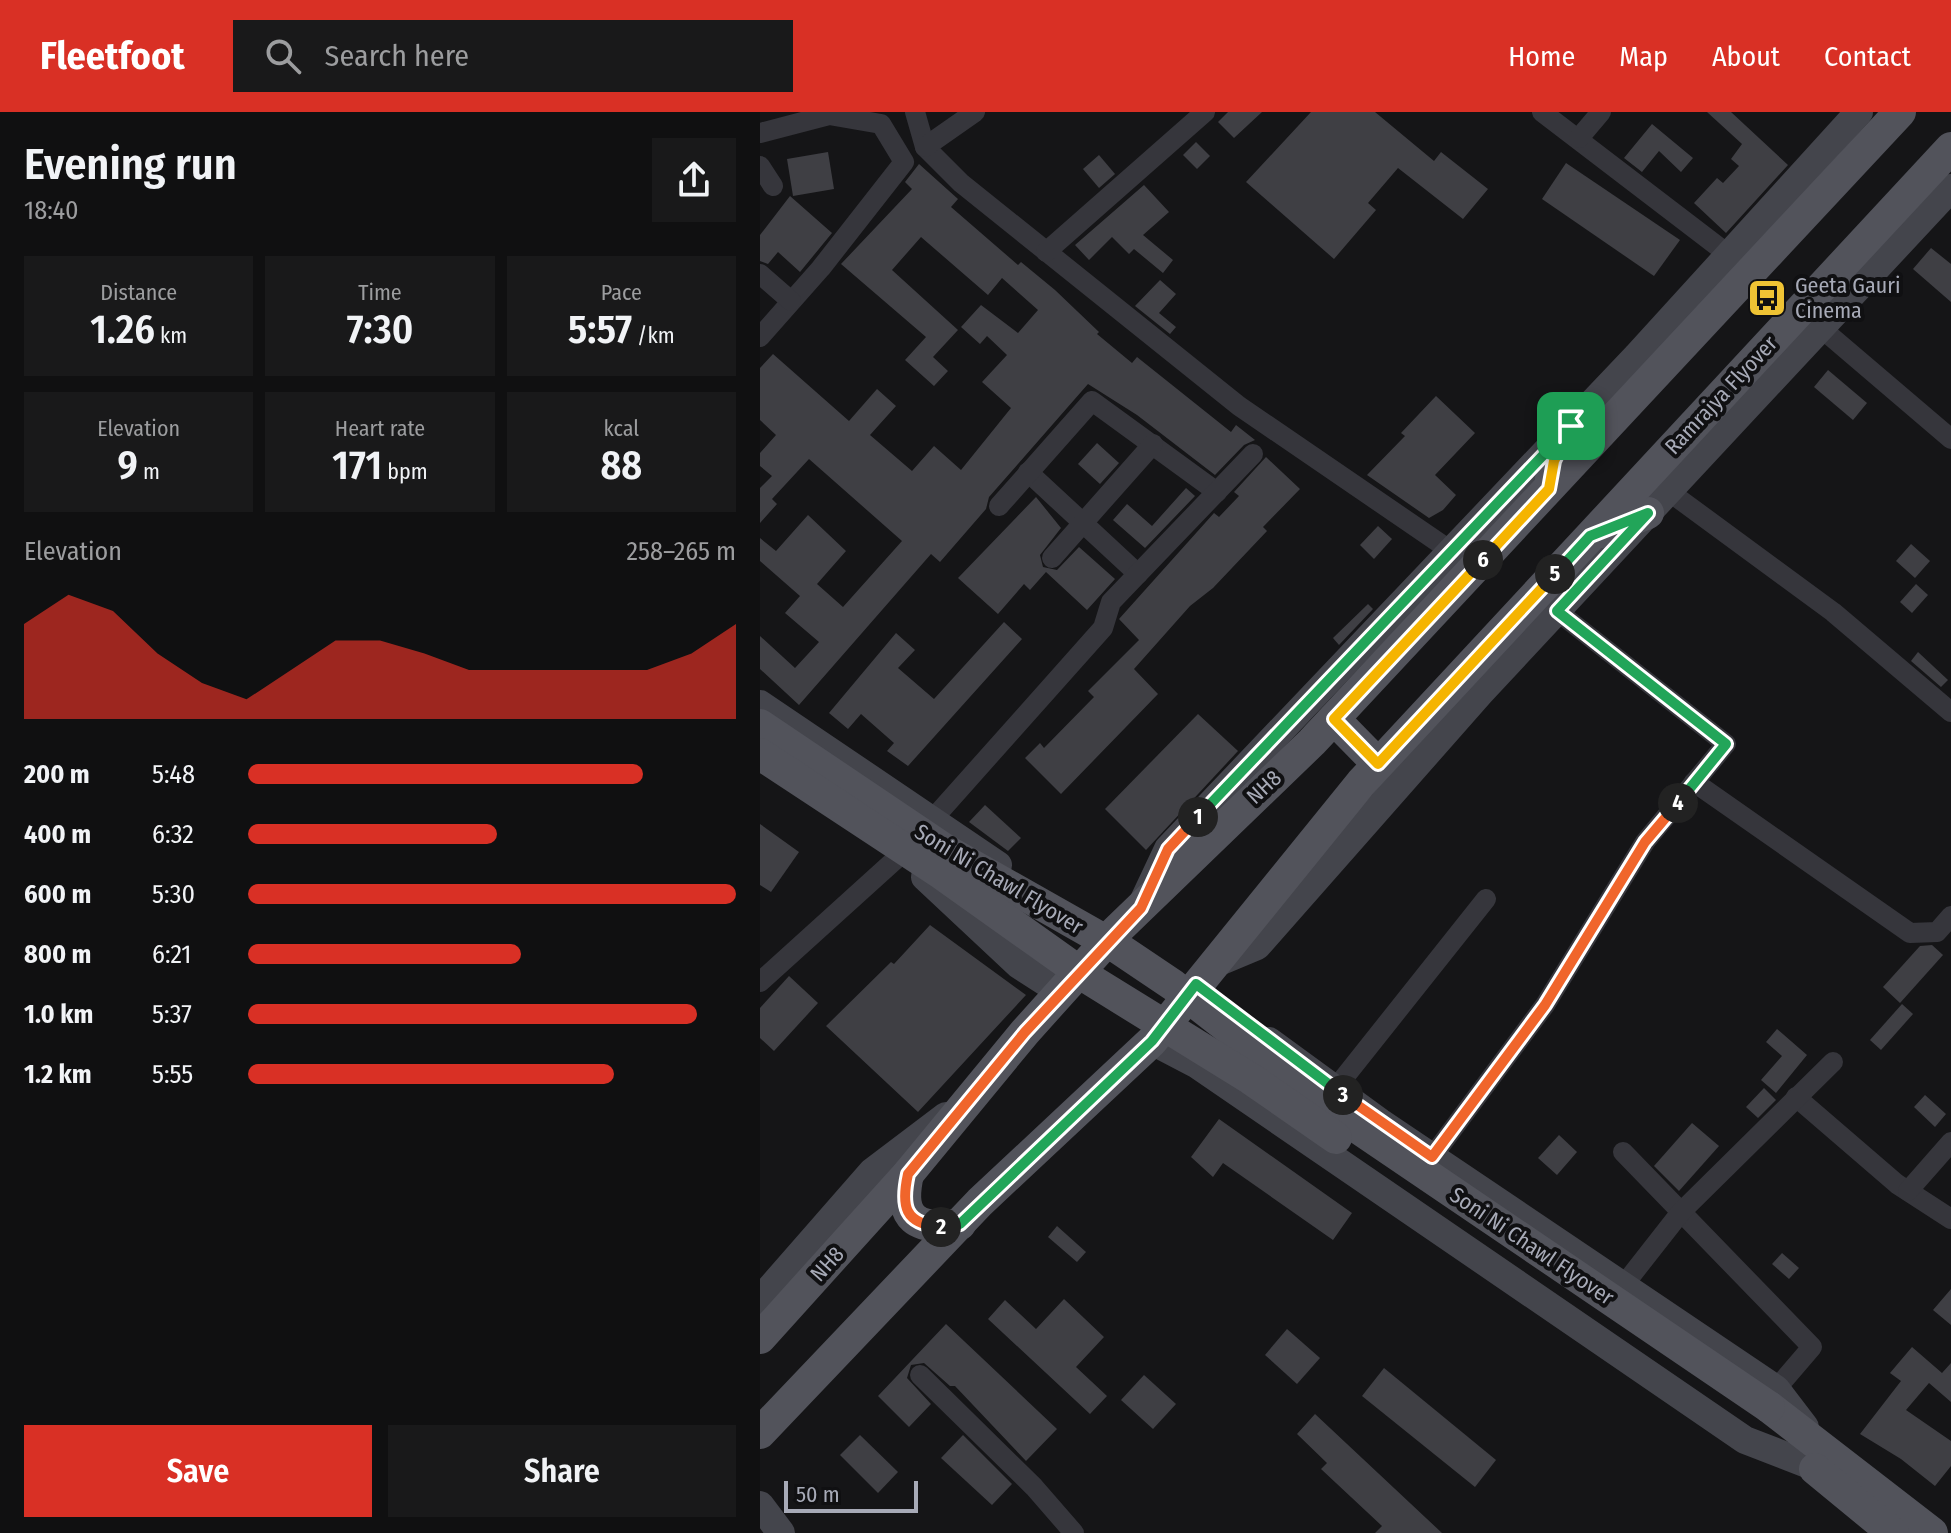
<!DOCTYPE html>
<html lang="en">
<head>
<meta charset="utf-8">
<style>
	:root { --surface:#101011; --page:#19191a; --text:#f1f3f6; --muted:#9c9d9f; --accent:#d93025 }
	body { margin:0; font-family:"Fira Sans Condensed",sans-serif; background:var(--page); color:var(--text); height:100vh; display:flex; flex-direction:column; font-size:30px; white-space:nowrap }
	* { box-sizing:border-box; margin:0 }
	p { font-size:26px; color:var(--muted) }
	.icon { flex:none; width:44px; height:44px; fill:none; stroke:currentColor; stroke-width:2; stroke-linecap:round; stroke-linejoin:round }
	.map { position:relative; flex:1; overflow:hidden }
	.details { display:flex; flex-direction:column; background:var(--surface); width:760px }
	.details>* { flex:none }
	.scale { position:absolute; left:24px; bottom:20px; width:134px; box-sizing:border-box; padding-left:8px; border:4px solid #a7aab7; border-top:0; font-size:22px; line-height:28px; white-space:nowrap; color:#a7aab7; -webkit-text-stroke:6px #101012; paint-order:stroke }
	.pin { position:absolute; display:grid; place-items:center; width:68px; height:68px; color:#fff; margin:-34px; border-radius:16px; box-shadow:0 4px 12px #0006 }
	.km { position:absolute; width:40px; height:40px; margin:-20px; border-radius:50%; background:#222; color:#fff; font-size:22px; line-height:40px; text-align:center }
	.round { display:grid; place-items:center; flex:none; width:84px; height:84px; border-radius:0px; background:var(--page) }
	.overview { display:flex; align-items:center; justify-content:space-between; height:136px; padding:0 24px }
	h1 { font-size:44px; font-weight:600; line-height:60px }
	.stats { display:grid; grid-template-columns:repeat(3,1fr); gap:12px; height:136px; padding:8px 24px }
	.stats div { display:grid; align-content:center; border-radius:0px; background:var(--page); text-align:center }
	.stats b { font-size:40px; font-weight:600 }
	.stats small { font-size:22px; font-weight:400 }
	.stats p { font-size:22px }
	.chart { height:224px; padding:16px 24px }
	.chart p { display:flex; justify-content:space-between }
	.chart svg { width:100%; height:144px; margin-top:8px; fill:var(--accent); opacity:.7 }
	.primary-button { display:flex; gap:16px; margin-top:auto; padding:16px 24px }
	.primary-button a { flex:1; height:92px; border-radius:0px; background:var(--accent); color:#fff; font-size:32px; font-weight:600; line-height:92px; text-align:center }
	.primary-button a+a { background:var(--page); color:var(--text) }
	ul { padding:0 24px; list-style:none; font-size:26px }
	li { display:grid; grid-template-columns:128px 96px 1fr; align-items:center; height:60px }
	li i { height:20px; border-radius:10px; background:var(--accent) }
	header { display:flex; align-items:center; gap:48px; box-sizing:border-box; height:112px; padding:0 40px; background:var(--accent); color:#fff }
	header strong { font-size:38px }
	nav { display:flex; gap:44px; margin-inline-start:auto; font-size:28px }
	.search { width:560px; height:72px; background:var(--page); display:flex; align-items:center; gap:20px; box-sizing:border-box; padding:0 28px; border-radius:0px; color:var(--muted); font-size:30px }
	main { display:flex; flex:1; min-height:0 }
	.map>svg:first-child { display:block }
</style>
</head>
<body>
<header>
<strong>Fleetfoot</strong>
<div class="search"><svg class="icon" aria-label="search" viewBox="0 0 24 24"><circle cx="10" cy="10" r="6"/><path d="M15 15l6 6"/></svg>Search here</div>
<nav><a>Home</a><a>Map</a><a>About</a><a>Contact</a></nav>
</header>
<main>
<section class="details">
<div class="overview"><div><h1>Evening run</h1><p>18:40</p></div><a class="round"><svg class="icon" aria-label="share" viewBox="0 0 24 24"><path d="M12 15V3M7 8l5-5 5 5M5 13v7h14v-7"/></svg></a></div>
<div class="stats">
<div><p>Distance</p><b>1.26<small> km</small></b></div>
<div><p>Time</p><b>7:30</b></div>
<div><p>Pace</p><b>5:57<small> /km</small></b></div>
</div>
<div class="stats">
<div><p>Elevation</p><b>9<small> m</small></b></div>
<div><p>Heart rate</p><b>171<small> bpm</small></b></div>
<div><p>kcal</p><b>88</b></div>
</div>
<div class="chart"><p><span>Elevation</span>258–265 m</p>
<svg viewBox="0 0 160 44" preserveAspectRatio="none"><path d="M0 44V15L10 6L20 11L30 24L40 33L50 38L60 29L70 20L80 20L90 24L100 29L110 29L120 29L130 29L140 29L150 24L160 15V44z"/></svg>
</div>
<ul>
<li><b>200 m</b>5:48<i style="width:81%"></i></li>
<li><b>400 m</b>6:32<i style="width:51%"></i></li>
<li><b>600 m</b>5:30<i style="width:100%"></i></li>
<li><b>800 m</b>6:21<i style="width:56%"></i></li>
<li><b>1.0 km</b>5:37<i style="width:92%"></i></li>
<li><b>1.2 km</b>5:55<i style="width:75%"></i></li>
</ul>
<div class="primary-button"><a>Save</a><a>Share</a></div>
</section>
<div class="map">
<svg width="1191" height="1421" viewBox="0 0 1191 1421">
	<rect width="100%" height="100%" fill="#151517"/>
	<!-- building -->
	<g fill="#3f3f44">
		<polygon points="468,0 502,0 474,26 458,10"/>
		<polygon points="551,0 615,0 674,49 681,40 728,77 703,107 638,56 608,91 616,98 574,147 486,70"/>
		<polygon points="947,0 971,0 1028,53 966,121 934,91 957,66 963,71 979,54 971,47 982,32"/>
		<polygon points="892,12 933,46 921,60 899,39 882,60 864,46"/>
		<polygon points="436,30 450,44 437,57 423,43"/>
		<polygon points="68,40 74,77 33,84 27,47"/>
		<polygon points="339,43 355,62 339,76 323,57"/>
		<polygon points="806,51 920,128 894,164 782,87"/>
		<polygon points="159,52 198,87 191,95 258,153 261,150 295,178 339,220 337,222 372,251 377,245 471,320 476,313 495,328 484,333 455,363 377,303 328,272 229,385 226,397 180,450 171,442 39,593 0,557 0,524 35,556 59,530 25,501 40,484 0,449 0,426 16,439 48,403 86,439 57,472 83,495 142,429 49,347 12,387 17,392 0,411 0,376 12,364 0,354 0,341 16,323 0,308 0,256 13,242 89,309 117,277 136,294 110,323 152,359 174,334 201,358 251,296 222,270 247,243 227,224 220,232 201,215 221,193 258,221 278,198 242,166 228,183 161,125 132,158 198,218 173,245 188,259 174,274 145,248 166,225 81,152 152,77 145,70"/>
		<polygon points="384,73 409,100 383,123 413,148 403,161 374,137 369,142 352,125 329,148 315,133"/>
		<polygon points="30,84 72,121 40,160 18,140 8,152 0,149 0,123"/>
		<polygon points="1171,136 1191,152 1191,190 1153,157"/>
		<polygon points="400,168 416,182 399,201 416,215 410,222 375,194"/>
		<polygon points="1068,258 1107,291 1093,308 1054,275"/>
		<polygon points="676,284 715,321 675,363 696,383 683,398 669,406 607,363 645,324 641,321"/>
		<polygon points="337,331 359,351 340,372 318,352"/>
		<polygon points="506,345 540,377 503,415 507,419 453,476 430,494 374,557 398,582 301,682 265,646 280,631 284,636 334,585 328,579 379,528 359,507 454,401 459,405 479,384 474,380"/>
		<polygon points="426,376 435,384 385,436 353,408 367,392 392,414"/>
		<polygon points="276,385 301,416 280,443 283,455 297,458 319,435 355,467 327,498 286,460 270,478 264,472 238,502 198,466"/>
		<polygon points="618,414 632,427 614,447 600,433"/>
		<polygon points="1151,432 1170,449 1155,466 1136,449"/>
		<polygon points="1156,472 1168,483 1152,501 1140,490"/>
		<polygon points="608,492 613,497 579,533 573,526"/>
		<polygon points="244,510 262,527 148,654 127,639 134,631 101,602 88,617 69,601 136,521 155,538 138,556 174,587"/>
		<polygon points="1158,540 1188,568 1181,575 1151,549"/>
		<polygon points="438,602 478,639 386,738 345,697"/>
		<polygon points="225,693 261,726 248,739 209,710"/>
		<polygon points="0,712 39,740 11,780 0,773"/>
		<polygon points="170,813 266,883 158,1000 66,914 131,850 134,852"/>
		<polygon points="1172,833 1183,843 1140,891 1123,875 1160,834"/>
		<polygon points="29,864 58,891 14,939 0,926 0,896"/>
		<polygon points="1142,892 1153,902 1121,938 1110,928"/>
		<polygon points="1017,917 1047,943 1016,981 1001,968 1022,944 1006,930"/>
		<polygon points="1004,976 1016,988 998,1006 986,995"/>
		<polygon points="1165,983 1186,1002 1175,1015 1154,995"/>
		<polygon points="459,1007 592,1101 573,1128 463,1051 453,1065 431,1045"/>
		<polygon points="932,1011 959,1034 919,1079 894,1054"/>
		<polygon points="799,1023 817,1040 797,1063 778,1046"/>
		<polygon points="297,1114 326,1140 317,1150 288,1125"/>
		<polygon points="1022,1141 1039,1156 1029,1167 1012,1152"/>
		<polygon points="1191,1177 1191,1213 1173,1198"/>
		<polygon points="304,1187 344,1225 316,1255 347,1284 330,1302 228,1207 245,1188 276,1217"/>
		<polygon points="186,1212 297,1317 266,1349 195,1274 190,1274 164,1251 151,1253 147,1266 171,1292 149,1315 118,1284"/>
		<polygon points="527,1217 560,1246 537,1272 505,1243"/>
		<polygon points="1152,1235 1182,1261 1191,1251 1191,1290 1169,1271 1146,1298 1191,1329 1191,1354 1175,1374 1141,1347 1100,1322 1141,1269 1130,1261"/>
		<polygon points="624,1256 736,1348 715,1375 602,1284"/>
		<polygon points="384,1263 416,1292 393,1317 361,1288"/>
		<polygon points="555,1302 682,1421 615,1421 622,1414 561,1357 567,1351 537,1322"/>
		<polygon points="100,1323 138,1360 118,1381 80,1343"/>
		<polygon points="203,1323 252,1372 232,1393 181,1346"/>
	</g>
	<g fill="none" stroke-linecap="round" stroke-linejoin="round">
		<!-- street -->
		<g stroke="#36363c" stroke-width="20">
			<polyline points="155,0 165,35 201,71 479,294 691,439"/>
			<polyline points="782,0 969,143"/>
			<polyline points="0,21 69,3 121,12 144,50 61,156 0,225"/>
			<polyline points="819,26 841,0"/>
			<polyline points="165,35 215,0"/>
			<polyline points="0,54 13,74"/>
			<polyline points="286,140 445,0"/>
			<polyline points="0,162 31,189"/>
			<polyline points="1061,216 1191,327"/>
			<polyline points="268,360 378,462"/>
			<polyline points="911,381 1073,500 1191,600"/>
			<polyline points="239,394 332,289 457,380"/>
			<polyline points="292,446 393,332"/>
			<polyline points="934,670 1150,821 1177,820 1191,804"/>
			<polyline points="172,708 343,516 351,490 493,342"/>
			<polyline points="0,870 136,747"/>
			<polyline points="575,977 726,787"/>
			<polyline points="1036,985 1137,1072 1191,1107"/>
			<polyline points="863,1040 1052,1235 1016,1277"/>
			<polyline points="672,1045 785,893 885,730 966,632 797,499"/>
			<polyline points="1148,1079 1191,1030"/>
			<polyline points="863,1174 921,1100 1073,950"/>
			<polyline points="160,1263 274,1375 314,1421"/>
		</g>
		<!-- secondary -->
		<g stroke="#44454c" stroke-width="28">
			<polyline points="0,592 238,753"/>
			<polyline points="165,765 259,853 301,880"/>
			<polyline points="384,788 408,737 877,244 1099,0"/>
			<polyline points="454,852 497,834 720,581 1191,76"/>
			<polyline points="392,929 436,952 985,1328 1052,1354"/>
			<polyline points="509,929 620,1010 1016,1277 1045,1315"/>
			<polyline points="0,1188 112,1060 186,1004"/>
			<polyline points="0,1393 21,1421"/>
		</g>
		<!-- primary -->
		<g stroke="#52535b" stroke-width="32">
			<polyline points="791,366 794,349 811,314"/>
			<polyline points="840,420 888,401"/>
			<polyline points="574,607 618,652"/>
			<path d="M148 1062C138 1107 156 1119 200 1112"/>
			<polyline points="0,1226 148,1062 265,920 354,821 552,630 1140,0"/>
			<polyline points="1009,1295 1172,1421"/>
			<polyline points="0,1321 220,1090 392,929 601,671 1191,36"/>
			<polyline points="1055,1357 1133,1421"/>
		</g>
		<!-- primary-bridge -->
		<g stroke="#52535b" stroke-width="32">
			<polyline points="0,613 187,739 358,836 413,873 579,1003 1009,1295"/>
			<polyline points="0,642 182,762 331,868 491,967 576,1026"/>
		</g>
	</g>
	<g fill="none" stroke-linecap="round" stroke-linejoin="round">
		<defs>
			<polyline id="split-1" points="438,705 811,314"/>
			<path id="split-2" d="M181 1115C144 1112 141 1094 148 1062L265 920 381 796 408 737 438 705"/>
			<polyline id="split-3" points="181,1115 200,1112 392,929 436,872 583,983"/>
			<polyline id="split-4" points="583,983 672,1045 785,893 885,730 918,691"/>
			<polyline id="split-5" points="795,462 830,424 888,401 797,499 966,632 918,691"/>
			<polyline id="split-6" points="723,448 574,607 618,652 795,462"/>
			<polyline id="split-7" points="723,448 789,377 794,349 811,314"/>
		</defs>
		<!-- split-1 casing -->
		<use href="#split-1" stroke="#fff" stroke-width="16"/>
		<!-- split-2 casing -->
		<use href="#split-2" stroke="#fff" stroke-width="16"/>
		<!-- split-3 casing -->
		<use href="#split-3" stroke="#fff" stroke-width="16"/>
		<!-- split-4 casing -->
		<use href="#split-4" stroke="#fff" stroke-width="16"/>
		<!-- split-5 casing -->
		<use href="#split-5" stroke="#fff" stroke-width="16"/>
		<!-- split-6 casing -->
		<use href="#split-6" stroke="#fff" stroke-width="16"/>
		<!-- split-7 casing -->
		<use href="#split-7" stroke="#fff" stroke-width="16"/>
		<!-- split-1 -->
		<use href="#split-1" stroke="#22a559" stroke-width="10"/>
		<!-- split-2 -->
		<use href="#split-2" stroke="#f0652b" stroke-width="10"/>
		<!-- split-3 -->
		<use href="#split-3" stroke="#22a559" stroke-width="10"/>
		<!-- split-4 -->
		<use href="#split-4" stroke="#f0652b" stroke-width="10"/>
		<!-- split-5 -->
		<use href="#split-5" stroke="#22a559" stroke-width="10"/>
		<!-- split-6 -->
		<use href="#split-6" stroke="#f5b400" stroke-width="10"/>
		<!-- split-7 -->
		<use href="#split-7" stroke="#f5b400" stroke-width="10"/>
	</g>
	<!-- icons -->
	<defs>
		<symbol id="bus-square" viewBox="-11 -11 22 22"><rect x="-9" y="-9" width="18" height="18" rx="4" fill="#efc334" stroke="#101012"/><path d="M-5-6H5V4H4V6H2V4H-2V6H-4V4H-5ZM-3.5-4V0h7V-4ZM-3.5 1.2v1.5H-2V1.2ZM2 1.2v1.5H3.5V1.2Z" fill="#111"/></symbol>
	</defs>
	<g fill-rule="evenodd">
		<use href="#bus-square" x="985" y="164" width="44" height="44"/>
	</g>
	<g text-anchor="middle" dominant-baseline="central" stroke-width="8" stroke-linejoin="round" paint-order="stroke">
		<!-- poi labels -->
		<g font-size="22" fill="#a7aab7" stroke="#101012" text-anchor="start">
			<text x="1035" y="173">Geeta Gauri<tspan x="1035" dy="25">Cinema</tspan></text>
		</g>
		<!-- street labels -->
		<g font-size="22" fill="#a7aab7" stroke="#101012">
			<text transform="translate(961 283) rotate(-47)">Ramrajya Flyover</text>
			<text transform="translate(504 675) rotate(-43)">NH8</text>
			<text transform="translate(239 767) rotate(31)">Soni Ni Chawl Flyover</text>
			<text transform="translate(772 1134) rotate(34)">Soni Ni Chawl Flyover</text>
			<text transform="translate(67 1152) rotate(-48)">NH8</text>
		</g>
	</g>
</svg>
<div class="scale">50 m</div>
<div class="pin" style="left:811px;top:314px;background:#1e9e55"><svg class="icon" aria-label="arrive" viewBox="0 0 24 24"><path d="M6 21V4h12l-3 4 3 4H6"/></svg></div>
<b class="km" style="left:438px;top:705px">1</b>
<b class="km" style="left:181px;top:1115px">2</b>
<b class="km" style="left:583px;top:983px">3</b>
<b class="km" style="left:918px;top:691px">4</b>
<b class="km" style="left:795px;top:462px">5</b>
<b class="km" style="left:723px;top:448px">6</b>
</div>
</main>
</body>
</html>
